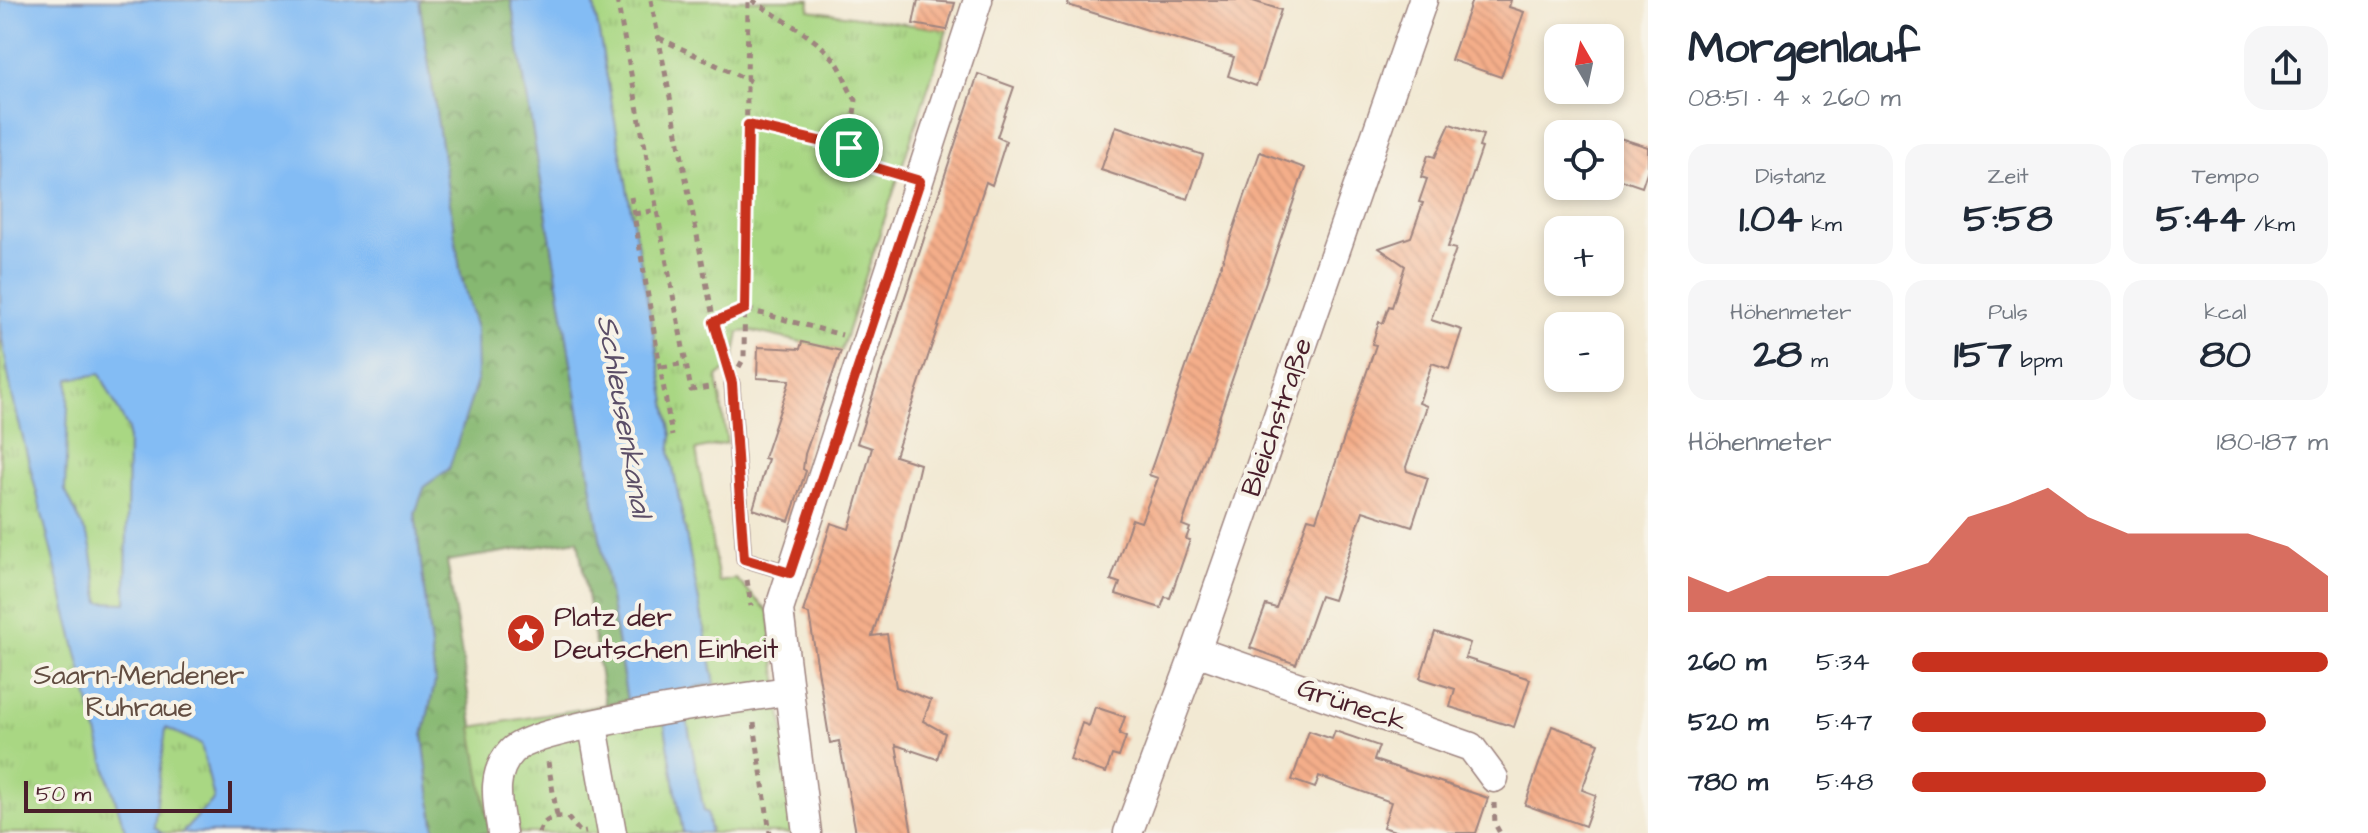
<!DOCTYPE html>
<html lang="de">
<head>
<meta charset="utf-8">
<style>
	:root { --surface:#fff; --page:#f6f6f7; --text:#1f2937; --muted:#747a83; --accent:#c8321e }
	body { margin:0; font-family:"Architects Daughter",sans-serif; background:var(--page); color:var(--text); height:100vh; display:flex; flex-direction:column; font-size:30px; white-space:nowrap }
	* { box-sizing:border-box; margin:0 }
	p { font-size:26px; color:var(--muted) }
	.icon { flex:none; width:44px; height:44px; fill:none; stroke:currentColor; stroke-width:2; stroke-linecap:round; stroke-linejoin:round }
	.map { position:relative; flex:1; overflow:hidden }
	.side { display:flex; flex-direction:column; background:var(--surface); width:720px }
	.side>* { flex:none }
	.needle { width:52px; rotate:351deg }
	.tools { position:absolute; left:1544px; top:24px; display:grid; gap:16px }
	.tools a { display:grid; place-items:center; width:80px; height:80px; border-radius:16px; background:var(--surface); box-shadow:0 4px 12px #0003; font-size:40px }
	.scale { position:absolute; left:24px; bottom:20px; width:208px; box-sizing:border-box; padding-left:8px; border:4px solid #4a1f2b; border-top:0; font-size:22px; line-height:28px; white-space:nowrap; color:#4a1f2b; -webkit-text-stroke:6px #f7f3e8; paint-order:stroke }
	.pin { position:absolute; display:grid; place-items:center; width:68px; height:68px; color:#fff; margin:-34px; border:4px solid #fff; border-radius:50%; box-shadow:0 2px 8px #0007 }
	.round { display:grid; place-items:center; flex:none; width:84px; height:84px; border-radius:24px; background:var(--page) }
	.headline { display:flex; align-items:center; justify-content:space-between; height:136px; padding:0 40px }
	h1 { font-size:44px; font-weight:700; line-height:60px }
	.figures { display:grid; grid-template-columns:repeat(3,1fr); gap:12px; height:136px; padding:8px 40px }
	.figures div { display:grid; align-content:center; border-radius:20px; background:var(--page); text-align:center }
	.figures b { font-size:40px; font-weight:700 }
	.figures small { font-size:22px; font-weight:400 }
	.figures p { font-size:22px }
	.chart { height:224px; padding:16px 40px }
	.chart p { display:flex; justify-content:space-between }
	.chart svg { width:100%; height:144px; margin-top:8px; fill:var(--accent); opacity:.7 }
	ul { padding:0 40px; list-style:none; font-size:26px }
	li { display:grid; grid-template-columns:128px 96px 1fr; align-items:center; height:60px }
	li i { height:20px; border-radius:10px; background:var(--accent) }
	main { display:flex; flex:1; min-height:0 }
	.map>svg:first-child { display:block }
</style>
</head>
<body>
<main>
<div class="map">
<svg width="1648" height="833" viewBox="0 0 1648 833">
	<defs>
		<pattern id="forest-crowns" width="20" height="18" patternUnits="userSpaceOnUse" patternTransform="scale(2)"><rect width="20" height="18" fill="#86b871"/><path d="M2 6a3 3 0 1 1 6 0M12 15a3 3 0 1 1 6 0" fill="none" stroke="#70955d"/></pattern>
		<pattern id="park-tufts" width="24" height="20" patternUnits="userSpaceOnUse" patternTransform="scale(2)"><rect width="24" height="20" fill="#a9d783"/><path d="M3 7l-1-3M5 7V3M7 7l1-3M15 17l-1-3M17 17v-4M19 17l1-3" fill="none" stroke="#93b871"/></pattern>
		<pattern id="building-back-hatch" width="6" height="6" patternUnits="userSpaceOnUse" patternTransform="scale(2)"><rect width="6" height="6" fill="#f4ae8a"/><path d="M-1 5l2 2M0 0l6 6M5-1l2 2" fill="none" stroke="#d39577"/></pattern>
	</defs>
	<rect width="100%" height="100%" fill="#f7f3e8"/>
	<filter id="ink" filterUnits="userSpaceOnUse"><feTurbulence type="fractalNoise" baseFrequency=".0125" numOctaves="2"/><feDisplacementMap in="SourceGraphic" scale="16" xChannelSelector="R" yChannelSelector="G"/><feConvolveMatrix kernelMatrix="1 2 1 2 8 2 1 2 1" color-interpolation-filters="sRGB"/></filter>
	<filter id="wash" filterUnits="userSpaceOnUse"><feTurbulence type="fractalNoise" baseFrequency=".006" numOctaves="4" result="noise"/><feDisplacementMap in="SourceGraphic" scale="32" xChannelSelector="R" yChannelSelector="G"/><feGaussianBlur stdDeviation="1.8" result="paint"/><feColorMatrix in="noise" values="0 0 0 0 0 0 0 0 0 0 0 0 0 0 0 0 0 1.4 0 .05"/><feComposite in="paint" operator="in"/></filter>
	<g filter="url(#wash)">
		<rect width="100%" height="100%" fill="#f2e9d3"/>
		<!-- forest -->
		<polygon fill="url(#forest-crowns)" stroke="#686c4e" stroke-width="2" points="419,0 511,0 627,700 605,704 578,540 447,561 490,833 435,833 423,736 435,682 415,513 424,486 449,469 476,329 461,276"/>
		<!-- park -->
		<g fill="url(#park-tufts)" stroke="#7a7b57" stroke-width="2">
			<polygon points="0,0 294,833 0,833"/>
			<polygon points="593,0 810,0 809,10 947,30 841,351 752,331 739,332 733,364 717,377 727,443 696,450 719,582 736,579 769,612 796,833 707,833 710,831 707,813 704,813 683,699 696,686 715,684 670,453 672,436"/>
			<polygon points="652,697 661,703 683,833 490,833 472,727"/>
		</g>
		<!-- water -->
		<g fill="#83bcf4" stroke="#666e90" stroke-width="2" fill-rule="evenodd">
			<path d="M0 0H419L461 276 476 329 477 381 449 469 425 486 415 513 435 682 423 736 435 833H182L214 799 201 744 166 728 154 826 163 833H126L109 780 12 395 0 329ZM100 374 128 429 126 603 100 602 90 542 65 490 69 379Z"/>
			<polygon points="511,0 593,0 672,436 670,453 715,684 696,687 683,699 704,812 707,812 710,831 707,833 683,833 661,703 652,697 627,700"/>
		</g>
		<g id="blocks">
			<!-- building -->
			<g fill="url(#building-back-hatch)">
				<polygon points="918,0 955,3 947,30 913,24"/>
				<polygon points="1069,0 1250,0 1281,10 1256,86 1228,76 1234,57 1068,5"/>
				<polygon points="1472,0 1511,0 1509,7 1524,12 1501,77 1451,60"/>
				<polygon points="978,74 1014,87 997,137 1006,141 992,185 986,182 895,456 920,464 901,546 872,636 887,634 896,687 931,700 923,721 945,733 937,759 896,745 912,833 856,833 839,741 830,743 809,614 803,612 831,523 849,529 872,448 857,443"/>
				<polygon points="1450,124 1483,135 1479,147 1482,148 1448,247 1456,249 1431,320 1462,330 1449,369 1432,363 1419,403 1427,406 1406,467 1407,471 1428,478 1412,527 1363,511 1333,600 1320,596 1296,664 1250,648 1266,605 1276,608 1308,518 1316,520 1376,345 1372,344 1379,322 1383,323 1389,306 1392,307 1405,266 1379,248 1411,237 1423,203 1419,202 1427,179 1421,177 1428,155 1435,157"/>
				<polygon points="1116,126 1203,155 1188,199 1101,170"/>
				<polygon points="1610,135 1648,147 1648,169 1642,187 1610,176"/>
				<polygon points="1260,152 1305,168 1182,525 1190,528 1186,539 1190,540 1170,598 1165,597 1161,608 1116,594 1120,583 1111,580 1132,519 1141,522 1158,478 1149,475"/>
				<polygon points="802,342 841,351 805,454 803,469 806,471 789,521 753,509 768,459 764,458 790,380 757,378 758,347 800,349"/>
				<polygon points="1435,632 1470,643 1465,658 1530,679 1514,727 1450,707 1455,689 1420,678"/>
				<polygon points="1095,707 1125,717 1119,734 1126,737 1119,757 1112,755 1106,773 1070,760 1082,723 1089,726"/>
				<polygon points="1552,726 1599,743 1582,790 1596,795 1585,826 1525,805"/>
				<polygon points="1309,731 1332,739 1335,731 1379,746 1374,760 1488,798 1476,833 1401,833 1383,827 1391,802 1319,776 1315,788 1292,780"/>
			</g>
		</g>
	</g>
	<g filter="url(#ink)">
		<use href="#blocks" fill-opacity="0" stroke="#9e847f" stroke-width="2"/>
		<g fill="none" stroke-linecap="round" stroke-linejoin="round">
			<defs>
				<polyline id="service" points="732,383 744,559 790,573"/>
				<g id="minor">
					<polyline points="1196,651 1471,747 1494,778"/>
					<polyline points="593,726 612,833"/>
					<path d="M502 833C498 805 489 775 512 751 535 726 742 698 787 691"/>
					<polyline points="807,833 779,610 978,0"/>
					<polyline points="1128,833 1196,651 1423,0"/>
				</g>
			</defs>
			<!-- service casing -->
			<use href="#service" stroke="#9e847f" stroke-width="17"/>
			<!-- minor casing -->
			<use href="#minor" stroke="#9e847f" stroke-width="31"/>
			<!-- path -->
			<g stroke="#9e847f" stroke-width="5" stroke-dasharray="6 6" stroke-linecap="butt">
				<polyline points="617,0 691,390 715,386"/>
				<polyline points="651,0 714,322 725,367"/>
				<path d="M752 0C779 19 821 38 839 66 846 78 846 87 856 100L849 148"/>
				<polyline points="659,38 750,81"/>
				<polyline points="749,125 849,148 870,166 896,173"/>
				<polyline points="631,197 672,436"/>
				<polyline points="634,214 658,210"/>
				<polyline points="714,322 745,309 842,335"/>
				<polyline points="662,367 686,363"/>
				<polyline points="739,367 744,358 748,0"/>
				<polyline points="747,580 751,606"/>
				<polyline points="754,723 770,833"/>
				<polyline points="548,762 557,816"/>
				<polyline points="1494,803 1495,824 1500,833"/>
				<path d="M539 833C543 819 554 816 567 817L581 833 586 832"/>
			</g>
			<!-- service -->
			<use href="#service" stroke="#fff" stroke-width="14"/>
			<!-- minor -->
			<use href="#minor" stroke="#fff" stroke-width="28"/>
		</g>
	</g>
	<g fill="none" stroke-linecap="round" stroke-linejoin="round" filter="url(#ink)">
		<defs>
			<polygon id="route" points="748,125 849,148 870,166 920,181 790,573 744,559 732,383 714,322 745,309"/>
		</defs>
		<!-- route casing -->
		<use href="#route" stroke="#fff" stroke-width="16"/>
		<!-- route -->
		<use href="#route" stroke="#c8321e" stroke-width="10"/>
	</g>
	<!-- icons -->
	<defs>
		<symbol id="sight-disc" viewBox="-11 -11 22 22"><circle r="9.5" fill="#c8321e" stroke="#f7f3e8"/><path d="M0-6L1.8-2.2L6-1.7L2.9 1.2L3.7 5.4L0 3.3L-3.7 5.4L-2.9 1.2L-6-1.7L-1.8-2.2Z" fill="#fff"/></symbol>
	</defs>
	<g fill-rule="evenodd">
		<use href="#sight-disc" x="504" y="611" width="44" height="44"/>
	</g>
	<g text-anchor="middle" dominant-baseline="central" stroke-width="8" stroke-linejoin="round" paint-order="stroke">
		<!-- street labels -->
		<g font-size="28" fill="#4a1f2b" stroke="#f7f3e8">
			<text transform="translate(1277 417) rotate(-71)">Bleichstraße</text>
			<text transform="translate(1352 705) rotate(19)">Grüneck</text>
		</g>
		<!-- poi labels -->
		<g font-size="28" fill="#4a1f2b" stroke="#f7f3e8" text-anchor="start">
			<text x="554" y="617">Platz der<tspan x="554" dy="32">Deutschen Einheit</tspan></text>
		</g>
		<!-- park labels -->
		<g font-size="28" fill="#624d41" stroke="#f7f3e8">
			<text x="139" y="675">Saarn-Mendener<tspan x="139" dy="32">Ruhraue</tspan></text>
		</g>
		<!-- water labels -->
		<g font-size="30" font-style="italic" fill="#5b4e67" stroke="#f7f3e8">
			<text transform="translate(624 416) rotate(80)">Schleusenkanal</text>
		</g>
	</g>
</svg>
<div class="tools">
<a><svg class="needle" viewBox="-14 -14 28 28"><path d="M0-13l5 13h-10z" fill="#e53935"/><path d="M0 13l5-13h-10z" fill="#747a83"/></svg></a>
<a><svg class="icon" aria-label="locate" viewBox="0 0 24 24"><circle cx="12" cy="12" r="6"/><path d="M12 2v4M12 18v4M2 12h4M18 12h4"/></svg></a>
<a>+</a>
<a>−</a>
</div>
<div class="scale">50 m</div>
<div class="pin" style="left:849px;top:148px;background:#1e9e55"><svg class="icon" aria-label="arrive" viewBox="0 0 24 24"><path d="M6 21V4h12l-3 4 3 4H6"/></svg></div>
</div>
<section class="side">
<div class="headline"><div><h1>Morgenlauf</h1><p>08:51 · 4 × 260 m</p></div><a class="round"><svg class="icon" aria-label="share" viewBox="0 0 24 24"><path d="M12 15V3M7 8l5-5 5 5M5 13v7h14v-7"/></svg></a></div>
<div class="figures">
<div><p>Distanz</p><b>1.04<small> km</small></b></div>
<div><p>Zeit</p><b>5:58</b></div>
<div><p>Tempo</p><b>5:44<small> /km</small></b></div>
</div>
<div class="figures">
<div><p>Höhenmeter</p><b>28<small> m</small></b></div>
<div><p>Puls</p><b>157<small> bpm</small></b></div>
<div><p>kcal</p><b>80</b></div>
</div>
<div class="chart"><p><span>Höhenmeter</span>180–187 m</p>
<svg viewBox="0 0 160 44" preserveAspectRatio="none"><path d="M0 44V33L10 38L20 33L30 33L40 33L50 33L60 29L70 15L80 11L90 6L100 15L110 20L120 20L130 20L140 20L150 24L160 33V44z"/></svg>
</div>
<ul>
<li><b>260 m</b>5:34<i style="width:100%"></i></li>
<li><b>520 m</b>5:47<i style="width:85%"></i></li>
<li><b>780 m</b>5:48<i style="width:85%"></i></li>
</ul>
</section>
</main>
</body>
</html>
